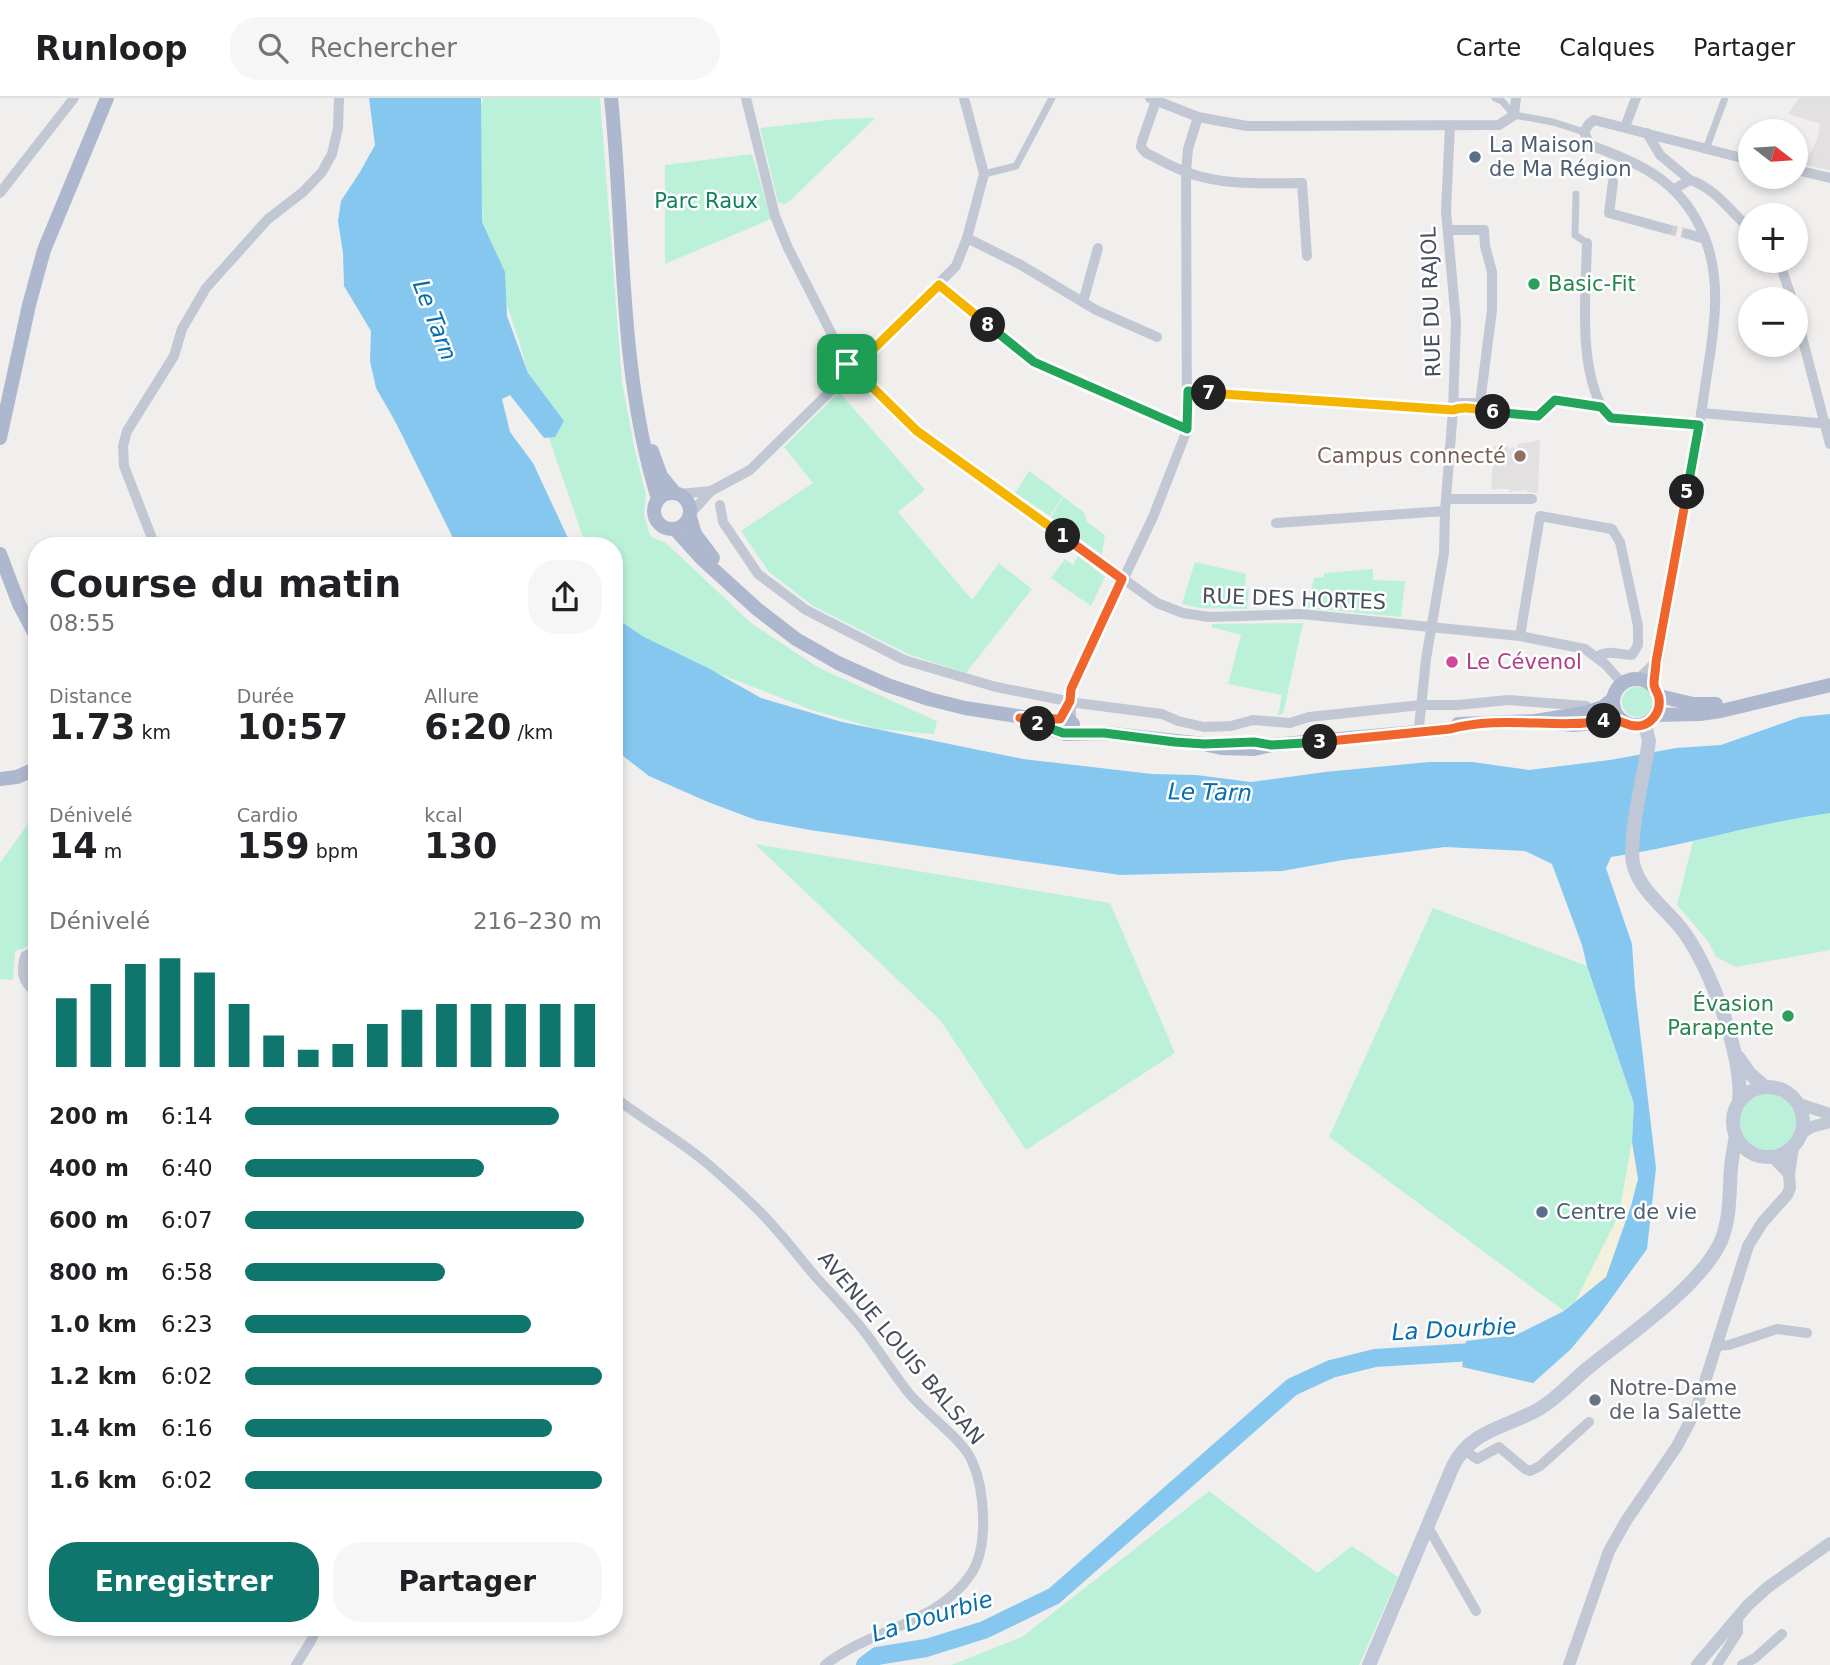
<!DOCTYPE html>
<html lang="fr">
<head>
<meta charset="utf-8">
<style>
	:root { --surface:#fff; --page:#f6f6f6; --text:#202124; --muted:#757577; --line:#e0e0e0; --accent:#0f766e }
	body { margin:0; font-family:"DejaVu Sans",sans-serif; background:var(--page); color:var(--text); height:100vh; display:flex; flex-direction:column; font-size:26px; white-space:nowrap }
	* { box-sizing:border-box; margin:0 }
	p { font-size:23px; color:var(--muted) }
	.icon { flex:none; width:38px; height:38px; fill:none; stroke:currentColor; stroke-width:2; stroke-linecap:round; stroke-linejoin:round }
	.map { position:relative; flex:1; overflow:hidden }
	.details { position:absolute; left:28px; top:439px; width:595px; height:1099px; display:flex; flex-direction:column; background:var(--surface); border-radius:28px; box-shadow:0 4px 10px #0003 }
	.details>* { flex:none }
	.needle { width:46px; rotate:107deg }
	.fabs { position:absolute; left:1738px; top:21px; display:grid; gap:14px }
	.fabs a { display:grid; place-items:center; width:70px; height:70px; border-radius:50%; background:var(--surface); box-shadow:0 4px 10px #0003; font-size:35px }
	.pin { position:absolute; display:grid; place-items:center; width:60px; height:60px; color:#fff; margin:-30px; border-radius:14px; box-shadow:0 4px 10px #0006 }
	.km { position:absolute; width:35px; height:35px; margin:-18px; border-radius:50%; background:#222; color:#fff; font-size:19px; line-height:35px; text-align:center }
	.round { display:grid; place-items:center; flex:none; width:74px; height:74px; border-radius:28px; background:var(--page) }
	.summary { display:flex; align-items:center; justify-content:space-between; height:119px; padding:0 21px }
	h1 { font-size:38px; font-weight:600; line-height:52px }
	.figures { display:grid; grid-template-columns:repeat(3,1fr); gap:10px; height:119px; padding:7px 21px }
	.figures div { display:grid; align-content:center }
	.figures b { font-size:35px; font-weight:600 }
	.figures small { font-size:19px; font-weight:400 }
	.figures p { font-size:19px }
	.chart { height:196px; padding:14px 21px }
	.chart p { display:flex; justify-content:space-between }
	.chart svg { width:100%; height:126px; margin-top:7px; stroke:var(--accent); stroke-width:6 }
	.primary-button { display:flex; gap:14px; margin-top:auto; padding:14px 21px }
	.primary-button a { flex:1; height:80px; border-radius:28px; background:var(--accent); color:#fff; font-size:28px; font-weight:600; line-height:80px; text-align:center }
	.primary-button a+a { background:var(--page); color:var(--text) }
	ul { padding:0 21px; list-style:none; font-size:23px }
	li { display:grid; grid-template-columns:112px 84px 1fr; align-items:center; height:52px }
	li i { height:18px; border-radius:9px; background:var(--accent) }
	header { display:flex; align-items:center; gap:42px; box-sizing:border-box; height:98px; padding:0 35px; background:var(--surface); border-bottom:2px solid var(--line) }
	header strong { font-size:33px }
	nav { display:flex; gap:38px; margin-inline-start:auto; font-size:24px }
	.search { width:490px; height:63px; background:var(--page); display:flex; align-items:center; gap:18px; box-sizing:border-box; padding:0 24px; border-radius:28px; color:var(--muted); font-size:26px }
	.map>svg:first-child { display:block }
</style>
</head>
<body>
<header>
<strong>Runloop</strong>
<div class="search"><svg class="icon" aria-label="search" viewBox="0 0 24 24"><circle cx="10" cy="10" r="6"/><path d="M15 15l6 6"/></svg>Rechercher</div>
<nav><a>Carte</a><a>Calques</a><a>Partager</a></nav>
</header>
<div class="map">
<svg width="1830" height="1567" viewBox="0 0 1830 1567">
	<rect width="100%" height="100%" fill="#f1efee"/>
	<!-- education -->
	<g fill="#e2e0e0">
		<polygon points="1799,0 1830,0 1830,72 1805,67 1817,41 1820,26 1788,16"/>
		<polygon points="1540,342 1538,395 1527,394 1526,392 1509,394 1509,391 1491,391 1494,348 1504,347 1508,348 1508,352 1513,349 1517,352 1518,346"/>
	</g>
	<!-- green -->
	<g fill="#bbf1d9">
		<polygon points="483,0 600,0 622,284 634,348 646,397 644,418 651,439 666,445 751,525 819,570 937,623 934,636 878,631 812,612 648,548 616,519 614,515 614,448 586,448 537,305 519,243 476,114 477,23"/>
		<polygon points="875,20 790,103 784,106 778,104 760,30 837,21"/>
		<polygon points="752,56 771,121 665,166 665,67"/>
		<polygon points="839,294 925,392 898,414 972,502 999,465 1032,491 966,575 908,556 813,508 769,474 741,433 813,385 784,349"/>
		<polygon points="1029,373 1063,398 1050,418 1015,395"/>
		<polygon points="1063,399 1084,414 1087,424 1105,437 1102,457 1051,419"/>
		<polygon points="1078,458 1105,479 1091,508 1051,480 1065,461 1073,467"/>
		<polygon points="1195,464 1246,476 1245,490 1249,490 1247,511 1199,510 1182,506"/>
		<polygon points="1373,471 1373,482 1405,483 1401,519 1307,510 1314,480 1324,479 1324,475"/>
		<polygon points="1303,525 1283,616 1278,617 1282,597 1228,586 1241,537 1212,529 1212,526"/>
		<circle cx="1637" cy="604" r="15"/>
		<polygon points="1830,715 1830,852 1736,869 1716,859 1708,843 1677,807 1693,743 1798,719"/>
		<polygon points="37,721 37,846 15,853 13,882 0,881 0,765 30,723"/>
		<polygon points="755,746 1110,805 1175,955 1026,1052 941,923"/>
		<polygon points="1433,810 1587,868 1634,1006 1632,1044 1619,1117 1576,1203 1564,1213 1329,1039"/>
		<circle cx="1768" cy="1024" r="28"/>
		<polygon points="1209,1393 1317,1475 1352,1448 1398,1479 1359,1567 951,1567 1022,1539"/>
	</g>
	<!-- sand -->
	<polygon fill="#f3f0de" points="1632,1044 1638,1081 1606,1179 1576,1202 1619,1117"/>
	<!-- water -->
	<g fill="#86c7ef">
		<polygon points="369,0 481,0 482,124 505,174 507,218 528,275 564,323 555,339 544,340 510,297 502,301 510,334 533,365 567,438 575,448 457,448 396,325 376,290 370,263 371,233 344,188 343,155 338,123 341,103 360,74 375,47"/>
		<path d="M614 519 644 539 708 570 761 600 842 624 1023 661 1152 676 1196 677 1251 684 1325 674 1429 664H1472L1529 672 1610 662 1676 650 1721 647 1800 619 1830 616V715C1756 725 1685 748 1611 759L1606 770 1632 846 1635 891 1656 1070 1647 1151 1600 1216 1571 1251 1533 1285 1462 1269 1466 1243 1516 1237 1564 1213 1606 1179 1631 1108 1638 1081 1632 1044 1634 1006 1587 868 1582 847 1552 766 1525 753 1445 749 1343 762 1282 773 1120 777 810 732 756 722 708 704 649 678 614 651Z"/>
	</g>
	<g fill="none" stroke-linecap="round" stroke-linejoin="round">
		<!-- river -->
		<polyline stroke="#86c7ef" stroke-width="18" points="865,1567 877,1558 926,1550 984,1532 1054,1498 1292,1289 1331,1271 1375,1260 1488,1253"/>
		<!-- minor-tunnel -->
		<polyline stroke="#cfcfd1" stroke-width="10" stroke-dasharray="10 5" stroke-linecap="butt" points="1667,131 1688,136"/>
		<!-- pedestrian -->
		<g stroke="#c1c8d4" stroke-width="7">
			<polyline points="1495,0 1502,3 1514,17 1553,24 1584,34"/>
			<polyline points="1706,51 1725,0"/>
			<polyline points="984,76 1016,68 1052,0"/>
			<polyline points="1576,96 1575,137 1587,145"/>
			<path d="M1453 312C1467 308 1479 313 1492 314 1507 316 1523 317 1538 318L1555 302 1601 309"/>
		</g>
		<!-- minor -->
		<g stroke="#c1c8d4" stroke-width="10">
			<polyline points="746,0 775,118 788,150 847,266"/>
			<polyline points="1150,0 1198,19 1247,28 1499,27 1514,17 1516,0"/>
			<path d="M1156 3 1142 43 1141 49 1146 55C1159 61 1172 69 1186 74 1222 88 1264 85 1302 85L1307 158"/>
			<polyline points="1625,29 1636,0"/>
			<polyline points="1647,35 1660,57 1690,82"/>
			<polyline points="1796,72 1830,80"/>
			<polyline points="1613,84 1609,115 1667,131"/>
			<path d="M1674 91 1690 82C1715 90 1731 114 1750 131"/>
			<polyline points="0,95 74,0"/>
			<polyline points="1448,132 1484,132 1485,148 1492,174 1492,212 1480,305 1459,305 1453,312"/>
			<polyline points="1688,136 1705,141"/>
			<polyline points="967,140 1021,167 1096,212 1157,239"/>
			<path d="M1587 145C1586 193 1576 282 1610 320L1699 327"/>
			<polyline points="1779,163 1792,201"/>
			<polyline points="939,187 1034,264 1187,332"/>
			<polyline points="1083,204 1098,150"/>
			<polyline points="1796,216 1830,346"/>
			<polyline points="859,265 956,168 967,140 984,76 964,0"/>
			<polyline points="859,278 917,333 1157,505 1183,515 1209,519 1301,516 1520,538 1585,551 1605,566 1623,586"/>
			<polyline points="1188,293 1453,312"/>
			<polyline points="1701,315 1830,326"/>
			<polyline points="711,393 750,372 847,277"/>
			<polyline points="679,396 711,393 691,415"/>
			<polyline points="1446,401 1532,401"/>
			<polyline points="720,407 723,424 758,476 806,512 904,562 996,589 1077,605 1162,616 1178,623 1204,629 1231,628 1253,622 1290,625 1309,619 1421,607 1458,607 1508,602 1586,608"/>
			<polyline points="1276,425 1445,413"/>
			<polyline points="155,448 124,368 123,348 127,333 174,258 182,231 206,190 268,121 303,94 322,74 332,56 338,30 339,0"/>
			<path d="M1520 538 1540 418 1612 431 1620 444 1638 528V547L1632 557C1620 557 1607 551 1597 559"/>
			<polyline points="1638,581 1656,564"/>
			<path d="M1653 588C1665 535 1672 479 1682 425 1690 380 1699 334 1705 289 1713 237 1725 181 1701 131 1678 81 1638 65 1590 47L1584 34 1589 26 1594 22 1750 62"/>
			<polyline points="1071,622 1071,591 1153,419 1187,332 1186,74 1188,51 1198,19"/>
			<polyline points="1419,629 1426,561 1444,455 1445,413 1453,312 1456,224 1446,113 1450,27"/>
			<path d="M37 852 25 858C20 876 23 884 37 896"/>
			<path d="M614 999C644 1022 681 1043 709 1067 731 1086 755 1107 774 1129 788 1144 801 1162 815 1178 832 1197 851 1216 867 1237 881 1256 893 1275 907 1293 924 1315 962 1340 972 1363 985 1392 989 1449 971 1476 938 1526 870 1531 825 1567"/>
			<polyline points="1716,1248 1729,1247 1777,1231 1807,1235"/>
			<polyline points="1463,1351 1477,1361 1499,1349 1525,1371 1530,1373 1540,1368 1589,1324"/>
			<polyline points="1428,1429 1476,1513"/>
			<polyline points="296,1567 311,1543 317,1530"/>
			<polyline points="1717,1567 1738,1534 1738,1520"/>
			<polyline points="1742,1567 1755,1560 1782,1536"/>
		</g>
		<!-- tertiary -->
		<g stroke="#c1c8d4" stroke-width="12">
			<polyline points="1799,1006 1830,1016"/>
			<polyline points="1802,1035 1811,1029 1830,1024"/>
			<polyline points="1773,1059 1789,1076"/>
			<polyline points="1569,1567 1609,1453 1626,1423 1677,1348 1696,1312 1748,1148 1762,1125 1787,1097 1790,1090 1789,1076 1793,1049"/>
			<polyline points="1697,1567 1748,1507 1768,1489 1830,1445"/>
		</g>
		<!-- secondary -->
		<g stroke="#c0c8d8" stroke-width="14">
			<path d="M1645 626 1649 643C1645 672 1628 739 1633 765 1639 792 1664 809 1680 829 1709 864 1744 959 1739 1004"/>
			<polyline points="1738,959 1749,975 1765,989"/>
			<circle cx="1768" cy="1024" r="35"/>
			<path d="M1369 1567 1453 1368C1472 1331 1506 1330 1539 1311 1558 1300 1571 1284 1588 1270 1627 1238 1701 1188 1721 1143 1731 1118 1729 1095 1731 1070 1732 1059 1734 1049 1736 1038"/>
		</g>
		<!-- primary -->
		<g stroke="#adb8ce" stroke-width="14">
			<path d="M611 0C625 134 618 272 658 401"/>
			<polyline points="0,340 29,207 44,152 107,0"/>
			<polyline points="652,353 661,378 674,394"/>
			<circle cx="672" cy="413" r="18"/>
			<polyline points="690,419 695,436 713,460"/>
			<polyline points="675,431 702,461 757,511 796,541 838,565 887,587 929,601 965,610 1030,620"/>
			<polyline points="0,456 19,506 37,540"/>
			<circle cx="1636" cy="604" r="23"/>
			<polyline points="1659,598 1693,606 1716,606"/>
			<polyline points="1656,617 1700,616 1721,613 1830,587"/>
			<polyline points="1020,620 1065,636 1104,635 1204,646 1221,650 1254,651 1272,647 1450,631 1465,627"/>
			<polyline points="1553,625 1574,627 1621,622"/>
			<polyline points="1458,626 1535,623 1585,615 1603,609 1613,601"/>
			<polyline points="1059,632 1059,623 1067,620 1073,626 1072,632 1068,635"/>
			<polyline points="0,681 17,679 37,670"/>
		</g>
	</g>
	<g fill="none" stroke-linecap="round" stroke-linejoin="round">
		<defs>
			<polyline id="split-1" points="847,266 845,273 849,279 859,278 864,281 917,333 1063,438"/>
			<polyline id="split-2" points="1038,626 1020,620 1060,621 1070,603 1071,591 1122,481 1063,438"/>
			<polyline id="split-3" points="1038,626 1063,635 1104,635 1175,644 1204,646 1254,644 1272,647 1320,644"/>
			<path id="split-4" d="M1320 644 1450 631C1501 617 1553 631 1604 623"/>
			<path id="split-5" d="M1604 623C1623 620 1623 628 1637 628 1650 628 1661 615 1659 601 1659 596 1654 591 1654 586 1654 579 1656 571 1656 564L1687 394"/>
			<polyline id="split-6" points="1493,314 1538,318 1555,302 1601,309 1611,320 1699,327 1687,394"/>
			<path id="split-7" d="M1209 295 1453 312C1467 307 1479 313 1493 314"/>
			<polyline id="split-8" points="988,227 1034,264 1187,331 1188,293 1209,295"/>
			<polyline id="split-9" points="847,266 852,263 859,265 939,187 988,227"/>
		</defs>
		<!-- split-1 casing -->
		<use href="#split-1" stroke="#fff" stroke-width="14"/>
		<!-- split-2 casing -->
		<use href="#split-2" stroke="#fff" stroke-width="14"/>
		<!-- split-3 casing -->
		<use href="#split-3" stroke="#fff" stroke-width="14"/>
		<!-- split-4 casing -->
		<use href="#split-4" stroke="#fff" stroke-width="14"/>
		<!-- split-5 casing -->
		<use href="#split-5" stroke="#fff" stroke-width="14"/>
		<!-- split-6 casing -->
		<use href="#split-6" stroke="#fff" stroke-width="14"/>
		<!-- split-7 casing -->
		<use href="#split-7" stroke="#fff" stroke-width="14"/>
		<!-- split-8 casing -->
		<use href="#split-8" stroke="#fff" stroke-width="14"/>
		<!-- split-9 casing -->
		<use href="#split-9" stroke="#fff" stroke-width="14"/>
		<!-- split-1 -->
		<use href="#split-1" stroke="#f5b400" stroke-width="9"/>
		<!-- split-2 -->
		<use href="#split-2" stroke="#f0652b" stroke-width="9"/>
		<!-- split-3 -->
		<use href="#split-3" stroke="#22a559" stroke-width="9"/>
		<!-- split-4 -->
		<use href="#split-4" stroke="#f0652b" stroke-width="9"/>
		<!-- split-5 -->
		<use href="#split-5" stroke="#f0652b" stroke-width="9"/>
		<!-- split-6 -->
		<use href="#split-6" stroke="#22a559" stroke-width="9"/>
		<!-- split-7 -->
		<use href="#split-7" stroke="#f5b400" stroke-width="9"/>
		<!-- split-8 -->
		<use href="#split-8" stroke="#22a559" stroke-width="9"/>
		<!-- split-9 -->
		<use href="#split-9" stroke="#f5b400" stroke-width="9"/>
	</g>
	<!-- markers -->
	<g fill="#5c6f8a" stroke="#fff" stroke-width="2.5">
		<circle cx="1475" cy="59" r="7"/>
		<circle cx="1542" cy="1114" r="7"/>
	</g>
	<g fill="#2e9e5b" stroke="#fff" stroke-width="2.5">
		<circle cx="1534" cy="186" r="7"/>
		<circle cx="1788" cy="918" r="7"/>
	</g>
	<circle fill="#8d6e63" stroke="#fff" stroke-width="2.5" cx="1520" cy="358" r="7"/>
	<circle fill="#d1479c" stroke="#fff" stroke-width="2.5" cx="1452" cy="564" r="7"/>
	<circle fill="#6b7280" stroke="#fff" stroke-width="2.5" cx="1595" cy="1302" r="7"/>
	<g text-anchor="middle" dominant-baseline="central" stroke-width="5" stroke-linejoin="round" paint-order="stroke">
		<!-- service labels -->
		<g font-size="21" fill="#4e5e75" stroke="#fff" text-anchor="start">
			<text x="1489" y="47">La Maison<tspan x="1489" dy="24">de Ma Région</tspan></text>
			<text x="1556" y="1114">Centre de vie</text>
		</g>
		<!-- park labels -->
		<g font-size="21" fill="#13815d" stroke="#fff">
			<text x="706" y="103">Parc Raux</text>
		</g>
		<!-- leisure labels -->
		<g font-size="21" fill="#27864d" stroke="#fff" text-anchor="start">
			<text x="1548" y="186">Basic-Fit</text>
			<text x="1774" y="906" text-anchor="end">Évasion<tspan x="1774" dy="24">Parapente</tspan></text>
		</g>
		<!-- street labels -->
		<g font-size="21" fill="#464e5d" stroke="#fff">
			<text transform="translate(1431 204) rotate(-92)">RUE DU RAJOL</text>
			<text transform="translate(1294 501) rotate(2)">RUE DES HORTES</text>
			<text transform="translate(901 1250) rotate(50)">AVENUE LOUIS BALSAN</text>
		</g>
		<!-- education labels -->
		<g font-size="21" fill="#785e54" stroke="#fff" text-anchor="end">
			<text x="1506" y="358">Campus connecté</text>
		</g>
		<!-- hotel labels -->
		<g font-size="21" fill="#b23c85" stroke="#fff" text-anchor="start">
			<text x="1466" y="564">Le Cévenol</text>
		</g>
		<!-- worship labels -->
		<g font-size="21" fill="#5b616d" stroke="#fff" text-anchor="start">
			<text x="1609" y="1290">Notre-Dame<tspan x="1609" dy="24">de la Salette</tspan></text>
		</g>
		<!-- water labels -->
		<g font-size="23" font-style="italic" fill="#076eae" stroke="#fff">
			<text transform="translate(435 222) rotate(69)">Le Tarn</text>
			<text transform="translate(1210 694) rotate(1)">Le Tarn</text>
			<text transform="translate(1454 1231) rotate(-3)">La Dourbie</text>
			<text transform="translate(932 1518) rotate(-17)">La Dourbie</text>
		</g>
	</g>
</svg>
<div class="fabs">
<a><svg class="needle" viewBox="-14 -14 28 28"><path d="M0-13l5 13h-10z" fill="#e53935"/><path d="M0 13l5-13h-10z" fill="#757577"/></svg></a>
<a>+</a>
<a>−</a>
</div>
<div class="pin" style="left:847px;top:266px;background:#1e9e55"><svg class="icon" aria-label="arrive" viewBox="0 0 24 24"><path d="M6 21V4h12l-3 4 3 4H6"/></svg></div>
<b class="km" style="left:1063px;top:438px">1</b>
<b class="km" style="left:1038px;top:626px">2</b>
<b class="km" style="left:1320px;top:644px">3</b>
<b class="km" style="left:1604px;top:623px">4</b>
<b class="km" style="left:1687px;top:394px">5</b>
<b class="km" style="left:1493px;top:314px">6</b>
<b class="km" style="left:1209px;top:295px">7</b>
<b class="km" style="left:988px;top:227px">8</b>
<section class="details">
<div class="summary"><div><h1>Course du matin</h1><p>08:55</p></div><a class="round"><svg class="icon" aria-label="share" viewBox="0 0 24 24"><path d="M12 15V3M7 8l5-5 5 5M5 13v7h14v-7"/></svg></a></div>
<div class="figures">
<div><p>Distance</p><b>1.73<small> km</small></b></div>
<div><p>Durée</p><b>10:57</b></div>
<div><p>Allure</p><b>6:20<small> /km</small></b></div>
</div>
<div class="figures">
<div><p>Dénivelé</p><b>14<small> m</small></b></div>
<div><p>Cardio</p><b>159<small> bpm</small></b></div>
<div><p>kcal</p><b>130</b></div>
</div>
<div class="chart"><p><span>Dénivelé</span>216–230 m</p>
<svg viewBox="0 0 160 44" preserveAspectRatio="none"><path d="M5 44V20M15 44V15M25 44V8M35 44V6M45 44V11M55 44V22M65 44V33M75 44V38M85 44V36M95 44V29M105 44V24M115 44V22M125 44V22M135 44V22M145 44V22M155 44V22"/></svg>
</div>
<ul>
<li><b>200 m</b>6:14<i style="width:88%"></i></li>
<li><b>400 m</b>6:40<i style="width:67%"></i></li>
<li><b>600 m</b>6:07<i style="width:95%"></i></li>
<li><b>800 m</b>6:58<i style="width:56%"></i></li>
<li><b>1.0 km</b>6:23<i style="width:80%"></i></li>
<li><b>1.2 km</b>6:02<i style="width:100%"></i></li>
<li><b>1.4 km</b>6:16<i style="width:86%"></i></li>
<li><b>1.6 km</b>6:02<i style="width:100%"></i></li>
</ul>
<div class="primary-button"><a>Enregistrer</a><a>Partager</a></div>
</section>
</div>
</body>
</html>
